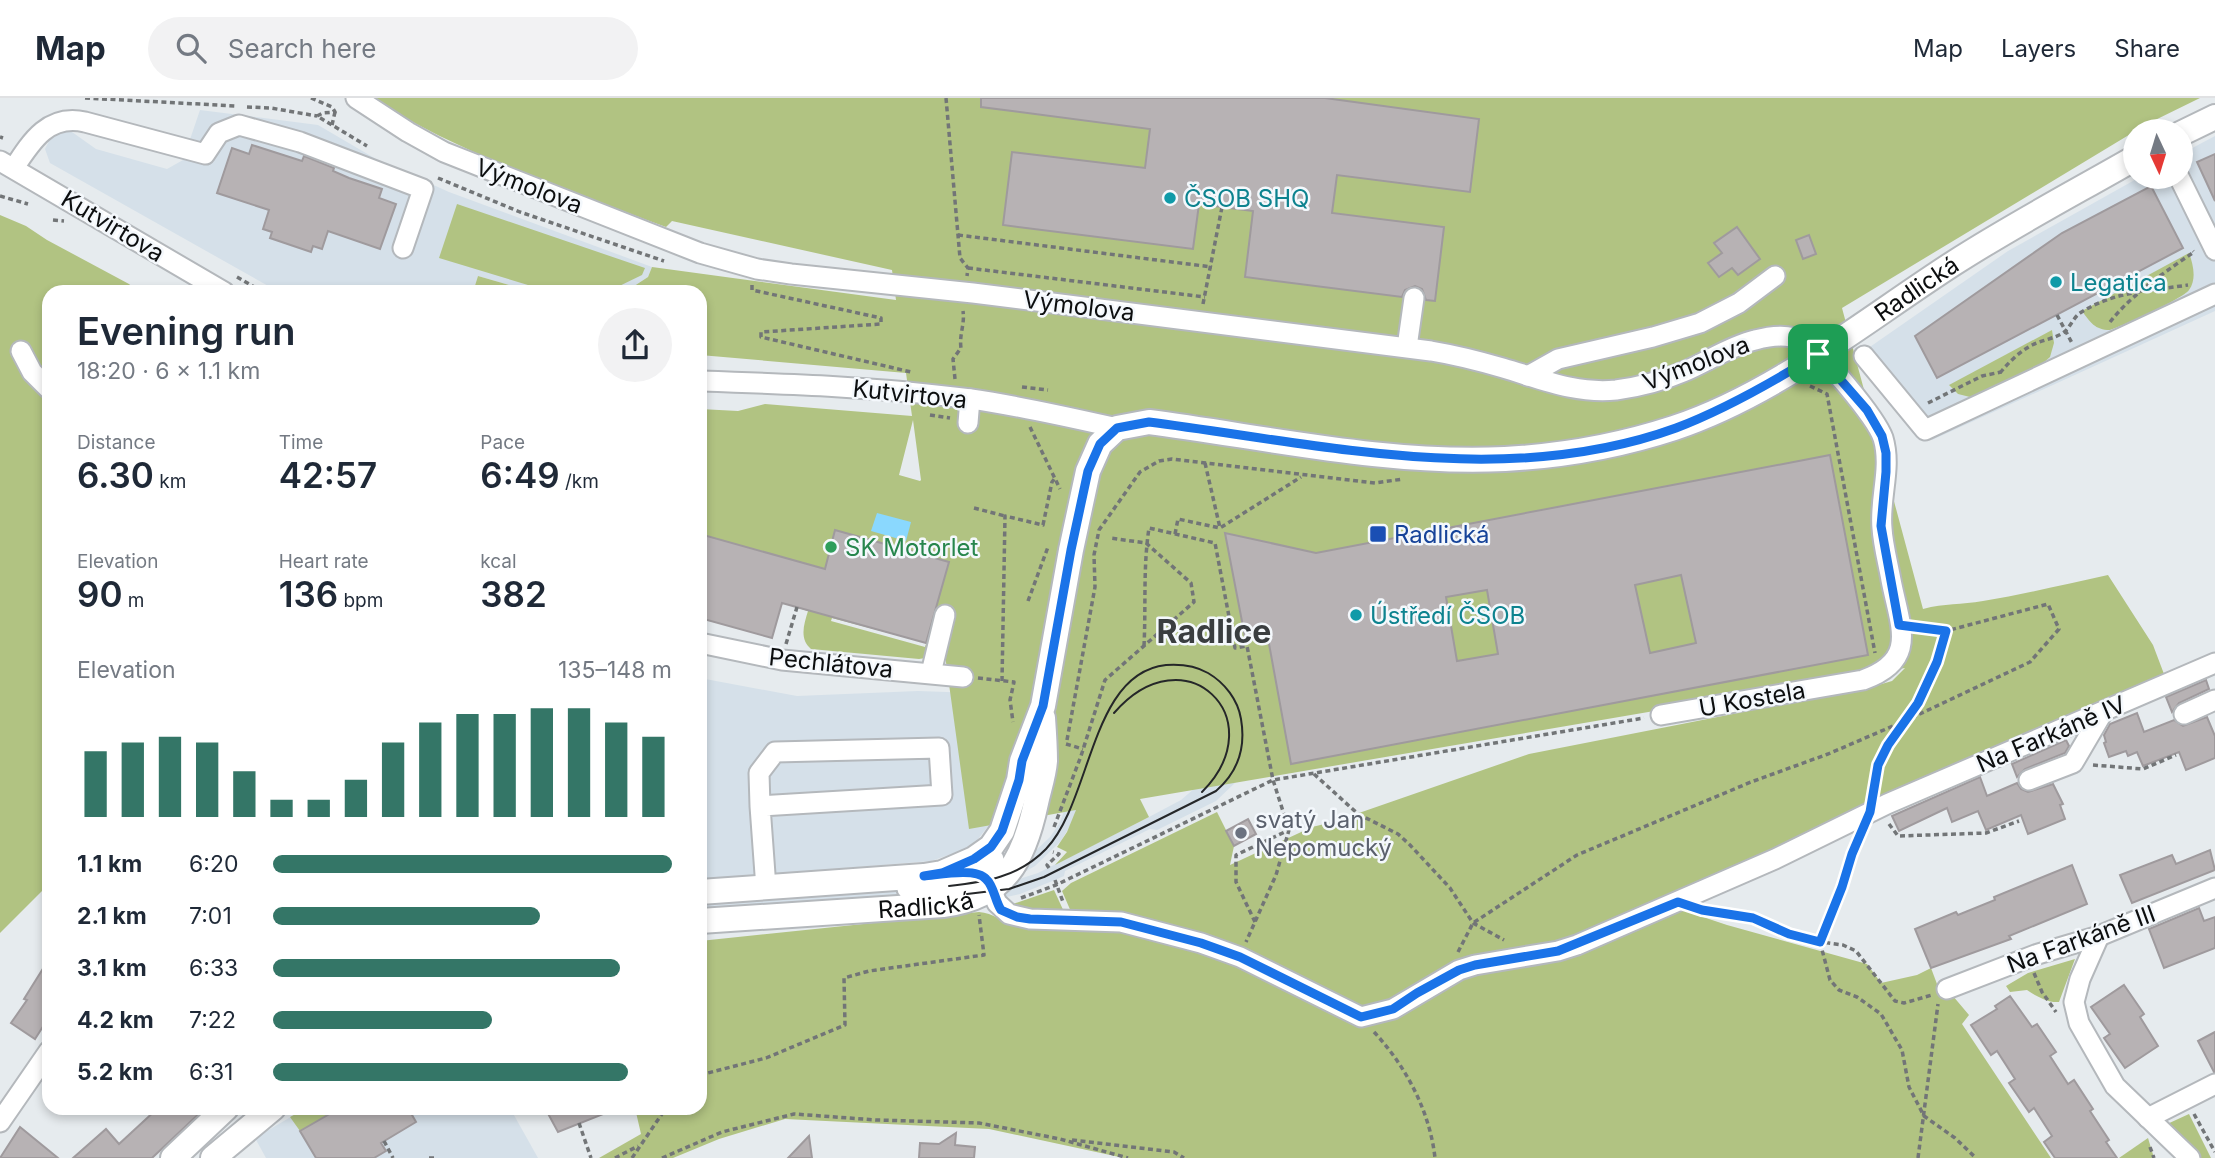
<!DOCTYPE html>
<html lang="en">
<head>
<meta charset="utf-8">
<style>
	:root { --surface:#fff; --page:#f2f2f3; --text:#1f2937; --muted:#747a83; --line:#e0e1e3; --accent:#347667 }
	body { margin:0; font-family:Inter,sans-serif; background:var(--page); color:var(--text); height:100vh; display:flex; flex-direction:column; font-size:26px; white-space:nowrap }
	* { box-sizing:border-box; margin:0 }
	p { font-size:23px; color:var(--muted) }
	.icon { flex:none; width:38px; height:38px; fill:none; stroke:currentColor; stroke-width:2; stroke-linecap:round; stroke-linejoin:round }
	.map { position:relative; flex:1; overflow:hidden }
	.drawer { position:absolute; left:42px; top:187px; width:665px; height:830px; display:flex; flex-direction:column; background:var(--surface); border-radius:21px; box-shadow:0 4px 10px #0003 }
	.drawer>* { flex:none }
	.needle { width:46px; rotate:176deg }
	.fabs { position:absolute; left:2123px; top:21px; display:grid; gap:14px }
	.fabs a { display:grid; place-items:center; width:70px; height:70px; border-radius:50%; background:var(--surface); box-shadow:0 4px 10px #0003; font-size:35px }
	.pin { position:absolute; display:grid; place-items:center; width:60px; height:60px; color:#fff; margin:-30px; border-radius:14px; box-shadow:0 4px 10px #0006 }
	.round { display:grid; place-items:center; flex:none; width:74px; height:74px; border-radius:37px; background:var(--page) }
	.summary { display:flex; align-items:center; justify-content:space-between; height:119px; padding:0 35px }
	h1 { font-size:38px; font-weight:600; line-height:52px }
	.stats { display:grid; grid-template-columns:repeat(3,1fr); gap:10px; height:119px; padding:7px 35px }
	.stats div { display:grid; align-content:center }
	.stats b { font-size:35px; font-weight:600 }
	.stats small { font-size:19px; font-weight:400 }
	.stats p { font-size:19px }
	.chart { height:196px; padding:14px 35px }
	.chart p { display:flex; justify-content:space-between }
	.chart svg { width:100%; height:126px; margin-top:7px; stroke:var(--accent); stroke-width:6 }
	ul { padding:0 35px; list-style:none; font-size:23px }
	li { display:grid; grid-template-columns:112px 84px 1fr; align-items:center; height:52px }
	li i { height:18px; border-radius:9px; background:var(--accent) }
	header { display:flex; align-items:center; gap:42px; box-sizing:border-box; height:98px; padding:0 35px; background:var(--surface); border-bottom:2px solid var(--line) }
	header strong { font-size:33px }
	nav { display:flex; gap:38px; margin-inline-start:auto; font-size:24px }
	.search { width:490px; height:63px; background:var(--page); display:flex; align-items:center; gap:18px; box-sizing:border-box; padding:0 24px; border-radius:38px; color:var(--muted); font-size:26px }
	.map>svg:first-child { display:block }
</style>
</head>
<body>
<header>
<strong>Map</strong>
<div class="search"><svg class="icon" aria-label="search" viewBox="0 0 24 24"><circle cx="10" cy="10" r="6"/><path d="M15 15l6 6"/></svg>Search here</div>
<nav><a>Map</a><a>Layers</a><a>Share</a></nav>
</header>
<div class="map">
<svg width="2215" height="1060" viewBox="0 0 2215 1060">
	<rect width="100%" height="100%" fill="#e6ebee"/>
	<!-- built -->
	<g fill="#d5e0e9">
		<polygon points="200,12 318,27 376,61 449,94 652,169 648,179 625,194 534,194 478,178 473,194 279,194 50,65 45,51 50,41 61,34 72,34 96,51 167,71 183,62"/>
		<polygon points="2215,38 2215,213 1932,342 1854,260 2008,153 2140,79 2180,79 2181,56"/>
		<polygon points="1175,559 1198,563 1215,570 1236,589 1243,598 1251,620 1253,644 1248,664 1237,683 1216,703 1157,732 1150,731 1065,773 1064,778 1055,782 1020,796 1002,800 998,795 1007,785 1038,775 1149,719 1181,702 1202,684 1213,670 1222,648 1223,631 1217,614 1206,600 1194,592 1175,588 1154,593 1132,607 1113,629 1100,652 1071,726 1061,743 1035,768 1010,782 1029,757 1031,757 1050,739 1059,726 1115,587 1136,569 1153,562"/>
		<polygon points="700,580 797,598 918,593 1004,596 989,727 978,741 963,752 931,763 700,782"/>
		<polygon points="953,782 961,795 700,818 700,799"/>
		<polygon points="306,1010 510,1010 538,1060 266,1060 255,1040"/>
	</g>
	<!-- green -->
	<g fill="#b1c382" fill-rule="evenodd">
		<path d="M371 0H2200L2147 26 1842 210 1923 511C1945 505 1961 507 1983 503 2025 496 2066 486 2108 477L2153 547 2164 576 1885 698 1674 803 1691 815 1727 827 1867 866 1881 885 1917 877 1931 870 1940 894 1947 891 1969 917 1962 926 2051 1060H1124L989 1031 785 1021 719 1041 673 1060H599L641 1036 635 1010H700V843L979 814C993 815 1005 825 1019 829L1127 831 1247 853 1237 847 1227 849 1072 816 1062 793 1071 785 1217 714 1234 748 1230 767 1312 729 1333 724 1529 656 1875 588 1892 583 1905 570 1140 701 1149 719 1055 767 1067 754 1057 749 1067 734 1076 712 969 731 945 557 919 561 811 551C799 541 804 526 808 513L782 505 772 540 700 520V311L738 313 765 306 912 318 906 275 700 257V194H625L648 179 652 169 896 202 892 172 672 123 666 129C565 91 463 57 371 0ZM913 322 921 382 920 383 899 377ZM832 520 926 545V546L925 549 831 523Z"/>
		<polygon points="457,106 645,170 642,177 607,194 551,194 439,160"/>
		<polygon points="0,117 26,128 47,142 129,186 138,194 49,194 49,786 0,835"/>
		<path d="M2189 155C2193 166 2197 181 2189 192 2182 201 2123 228 2110 232 2095 232 2090 224 2082 213Z"/>
		<polygon points="478,178 534,194 473,194"/>
		<polygon points="2052,232 2054,245 2050,259 2041,267 1987,297 1970,299 1958,296 1949,287"/>
		<polygon points="1054,792 1065,816 1048,816 1010,807"/>
		<path d="M2075 861 2059 904C2048 905 2036 898 2027 892L2010 894 2006 888 2028 875Z"/>
		<polygon points="302,1010 340,1010 300,1033 290,1019 303,1012"/>
		<polygon points="2189,1016 2211,1060 2201,1060 2165,1027"/>
		<polygon points="2148,1040 2154,1060 2119,1060"/>
	</g>
	<!-- water -->
	<polygon fill="#8ad8fe" points="877,415 911,424 906,443 871,433"/>
	<!-- building -->
	<g fill="#b7b2b4" stroke="#9f9a9d" stroke-width="2" fill-rule="evenodd">
		<polygon points="981,0 1325,0 1479,21 1470,94 1337,77 1332,115 1444,129 1435,203 1426,202 1422,191 1415,188 1405,192 1402,199 1245,179 1253,113 1199,106 1193,151 1003,127 1012,54 1145,70 1150,31 981,9"/>
		<polygon points="252,47 302,63 304,58 334,70 333,73 349,80 382,91 379,100 396,106 380,151 328,133 322,151 313,148 311,154 270,140 272,134 263,131 269,112 217,95 232,50 249,56"/>
		<polygon points="2215,56 2215,103 2197,64"/>
		<polygon points="2151,88 2183,150 1937,280 1915,238 2062,135"/>
		<polygon points="1737,129 1760,161 1738,177 1732,170 1719,179 1708,165 1722,155 1714,145"/>
		<polygon points="1809,137 1816,156 1803,161 1796,142"/>
		<path d="M1830 357 1868 557 1291 666 1267 535 1245 539 1225 435 1316 455ZM1681 477 1696 545 1650 555 1635 487ZM1487 492 1498 556 1457 563 1446 499Z"/>
		<polygon points="835,432 949,464 926,545 782,505 772,540 700,520 700,436 825,471"/>
		<polygon points="2206,582 2209,591 2179,605 2172,614 2166,599"/>
		<polygon points="2137,615 2144,634 2174,622 2183,628 2207,619 2215,638 2215,660 2186,672 2179,654 2143,668 2137,654 2128,658 2126,653 2109,659 2104,645 2106,644 2104,637 2110,626"/>
		<polygon points="2066,642 2069,648 2065,655 2025,671 2017,679 2012,666"/>
		<polygon points="1980,679 1987,698 2017,685 2021,691 2028,694 2053,686 2063,706 2060,707 2065,721 2028,736 2021,717 1986,732 1978,713 1952,724 1947,710 1899,733 1892,718"/>
		<polygon points="1248,721 1256,736 1234,748 1226,733"/>
		<polygon points="2210,752 2215,772 2132,805 2120,777 2172,757 2176,766"/>
		<polygon points="2072,767 2087,806 2009,838 2011,841 1931,870 1915,831 1956,814 1958,817 1995,802 1994,799"/>
		<polygon points="2199,810 2204,823 2215,819 2215,850 2164,870 2149,831"/>
		<polygon points="49,861 49,919 35,941 11,925 27,902 24,901"/>
		<polygon points="2124,887 2144,916 2140,919 2158,948 2125,970 2104,940 2110,936 2091,909"/>
		<polygon points="2010,898 2032,929 2037,926 2056,954 2050,958 2068,986 2074,982 2093,1011 2090,1013 2109,1042 2106,1044 2117,1060 2055,1060 2044,1044 2052,1038 2034,1010 2029,1014 2009,985 2015,981 1997,953 1991,957 1971,927 1997,911 1995,908"/>
		<polygon points="2215,934 2215,974 2214,974 2198,943"/>
		<polygon points="158,1010 205,1010 152,1060 73,1060 106,1031 119,1046"/>
		<polygon points="340,1010 408,1010 416,1024 381,1045 386,1053 374,1060 316,1060 300,1033"/>
		<polygon points="545,1010 615,1010 616,1011 558,1034"/>
		<polygon points="20,1029 58,1060 0,1060"/>
		<polygon points="956,1035 955,1047 975,1049 974,1060 919,1060 920,1045 939,1046"/>
		<polygon points="809,1038 812,1060 788,1060"/>
	</g>
	<g fill="none" stroke-linecap="round" stroke-linejoin="round">
		<defs>
			<g id="minor">
				<path d="M356 0 408 34 444 54 700 155 757 171 791 176 973 195 1431 253C1455 257 1479 263 1503 270 1541 281 1575 296 1616 292 1639 289 1662 283 1683 274 1707 264 1730 248 1755 242 1770 238 1788 235 1802 243 1821 253 1876 320 1883 340 1892 370 1879 400 1882 430 1883 447 1888 465 1891 482 1900 529 1919 562 1863 582L1661 617"/>
				<polyline points="0,63 224,194"/>
				<path d="M14 70C32 42 49 16 85 24L205 56 219 35 239 27 300 44 423 91 403 150"/>
				<polyline points="2179,79 2215,152"/>
				<polyline points="1407,249 1414,200"/>
				<polyline points="21,253 32,274 49,291"/>
				<polyline points="1864,258 1925,332 2215,196"/>
				<polyline points="1528,278 1558,261 1653,239 1700,225 1739,205 1775,178"/>
				<path d="M700 283C790 286 881 289 971 301 1020 308 1068 319 1117 330"/>
				<polyline points="968,325 970,301"/>
				<polyline points="700,545 782,562 963,579"/>
				<polyline points="931,575 945,517"/>
				<polyline points="2184,616 2215,602"/>
				<polyline points="2029,682 2073,665 2103,614"/>
				<polyline points="760,708 759,675 775,654 939,650 942,697 760,708 766,790"/>
				<polyline points="992,763 987,771 991,791 997,805 1009,816 1030,821 1121,824 1201,845 1240,859 1361,919 1393,911 1459,872 1475,867 1558,853 1577,847 1775,761 1887,706 2215,565"/>
				<path d="M907 791C944 788 967 789 994 761"/>
				<polyline points="2099,838 2080,881 2074,904 2079,925 2115,988 2190,1060"/>
				<polyline points="1947,891 2038,856 2099,838 2215,790"/>
				<polyline points="2148,1020 2215,986"/>
				<polyline points="0,1024 49,953"/>
			</g>
			<g id="major">
				<polyline points="2180,36 2215,19"/>
				<path id="s1" d="M700 794 924 778 942 775 974 761 991 749 1002 733 1019 682 1022 663 1043 608 1071 452 1088 373 1100 346 1117 330 1149 324C1264 339 1389 367 1505 361 1562 358 1619 348 1674 330 1776 296 1864 223 1954 165 2013 127 2074 95 2135 60"/>
				<path id="s2" d="M700 823 943 807C1005 800 1024 761 1036 705 1039 691 1044 677 1045 663 1045 648 1044 634 1043 620"/>
				<polyline points="173,1060 226,1010"/>
				<polyline points="213,1060 273,1010"/>
			</g>
		</defs>
		<!-- minor casing -->
		<use href="#minor" stroke="#b4b8bc" stroke-width="23"/>
		<!-- major casing -->
		<use href="#major" stroke="#b4b8bc" stroke-width="28"/>
		<!-- path -->
		<g stroke="#727577" stroke-width="3.5" stroke-dasharray="5 3.5" stroke-linecap="butt">
			<polyline points="85,0 236,8"/>
			<polyline points="311,0 332,9 335,14 323,15 317,18 367,48"/>
			<polyline points="946,0 960,160 968,170 967,178"/>
			<polyline points="247,9 271,10 317,18"/>
			<polyline points="332,27 335,14"/>
			<polyline points="0,39 3,40"/>
			<polyline points="438,80 520,114 664,163"/>
			<polyline points="0,98 28,106"/>
			<polyline points="53,122 64,123"/>
			<polyline points="958,137 1212,169"/>
			<polyline points="968,170 1205,199"/>
			<polyline points="237,179 263,194"/>
			<polyline points="752,187 752,192 881,220 881,226 761,234 761,239 911,274"/>
			<polyline points="1203,206 1222,109"/>
			<polyline points="2057,217 2072,245"/>
			<path d="M2110 224C2132 196 2165 174 2194 154L2193 153"/>
			<path d="M2000 275C2009 264 2019 254 2032 247 2042 242 2053 241 2063 235 2070 230 2073 220 2080 215 2114 193 2150 193 2188 187"/>
			<path d="M955 281 953 261 961 250C959 236 965 227 963 213"/>
			<polyline points="1810,288 1827,296 1875,555"/>
			<polyline points="1022,289 1048,292"/>
			<polyline points="1928,305 1982,278 2001,274"/>
			<polyline points="930,317 950,320"/>
			<polyline points="1030,329 1060,391"/>
			<polyline points="1205,365 1220,430"/>
			<polyline points="974,410 1005,418"/>
			<polyline points="1175,436 1178,421 1220,430 1301,379"/>
			<polyline points="1028,503 1048,449"/>
			<polyline points="786,546 797,509"/>
			<path d="M1144 548C1146 508 1143 469 1149 430L1215 445 1235 550 1247 548 1273 682 1289 732 1276 777 1246 844"/>
			<polyline points="978,580 1014,584 1010,602 1013,624"/>
			<polyline points="1002,583 1005,418 1043,427 1052,384 1055,380"/>
			<polyline points="1067,642 1095,489 1094,457 1099,432 1140,374 1159,363 1172,361 1375,385 1403,381"/>
			<polyline points="1066,646 1083,651"/>
			<polyline points="2093,667 2143,671 2176,657"/>
			<polyline points="1314,676 1358,716 1398,736 1410,747 1450,790 1473,825 1504,842"/>
			<polyline points="1873,694 1878,667 1888,647 1918,605 1937,564 1946,533"/>
			<polyline points="1889,726 1898,738 1986,735 2019,723"/>
			<polyline points="1054,729 1081,658 1105,582 1194,504 1191,485 1146,445 1110,440"/>
			<polyline points="1859,741 1820,844 1830,882 1839,892 1857,899 1881,916 1902,952 1909,989 1924,1018 1955,1040 1976,1060"/>
			<polyline points="1049,770 1047,767 1059,756 1053,754"/>
			<polyline points="1055,782 1063,804"/>
			<polyline points="1021,800 1056,787 1273,682 1644,620"/>
			<polyline points="1703,812 1753,820 1789,836 1806,842 1843,847 1856,853 1895,903 1904,905 1932,897"/>
			<polyline points="1255,824 1236,784 1236,757 1289,732"/>
			<polyline points="1458,854 1473,825 1577,757 1751,684 1828,656 1907,622 2030,564 2059,531 2048,506 1946,533 1919,530"/>
			<polyline points="2034,875 2042,894 2056,914"/>
			<path d="M1374 934C1406 968 1430 1014 1435 1060"/>
			<polyline points="700,977 766,960 845,927 844,880 869,873 984,857 979,817"/>
			<polyline points="2194,1016 2215,1054"/>
			<polyline points="579,1025 591,1060"/>
			<polyline points="1072,1042 1174,1054 1184,1060"/>
			<polyline points="384,1043 393,1060"/>
			<polyline points="2150,1049 2154,1060"/>
			<polyline points="429,1060 436,1060"/>
			<polyline points="615,1060 638,1048"/>
			<polyline points="632,1060 666,1010"/>
			<polyline points="662,1060 722,1034 794,1016 876,1022 979,1025 1060,1041 1128,1060"/>
			<polyline points="1918,1060 1938,906"/>
		</g>
		<!-- minor -->
		<use href="#minor" stroke="#fff" stroke-width="19"/>
		<!-- major -->
		<use href="#major" stroke="#fff" stroke-width="24"/>
		<!-- tram -->
		<g stroke="#252729" stroke-width="2">
			<path d="M1114 615C1185 533 1275 621 1202 694"/>
			<path d="M949 788C985 784 1019 779 1046 751 1092 703 1090 575 1166 567 1180 566 1196 568 1208 575 1225 585 1238 602 1241 621 1246 650 1238 674 1216 693L1044 779 1009 791 967 796"/>
		</g>
	</g>
	<g fill="none" stroke-linecap="round" stroke-linejoin="round">
		<defs>
			<path id="route" d="M1818 256 1867 312 1882 338 1886 355V374L1881 428 1899 527 1946 533 1937 564 1918 605 1888 647 1878 667 1870 714 1852 756 1842 789 1820 844 1789 836 1753 820 1702 812 1678 804 1558 853 1475 867 1459 872 1417 895 1393 911 1361 919 1240 859 1201 845 1121 824 1030 821 1017 819 1001 812C995 803 994 788 986 781 976 769 938 777 924 778L942 775 974 761 991 749 1002 733 1019 682 1022 663 1043 608 1071 452 1088 373 1100 346 1117 330 1149 324C1322 346 1506 392 1676 330 1726 311 1773 284 1818 256Z"/>
		</defs>
		<!-- route casing -->
		<use href="#route" stroke="#fff" stroke-width="14"/>
		<!-- route -->
		<use href="#route" stroke="#1a73e8" stroke-width="9"/>
	</g>
	<!-- markers -->
	<g fill="#0f9aa8" stroke="#f4f8fc" stroke-width="2.5">
		<circle cx="1170" cy="100" r="7"/>
		<circle cx="2056" cy="184" r="7"/>
		<circle cx="1356" cy="517" r="7"/>
	</g>
	<rect fill="#1a4fb4" stroke="#f4f8fc" stroke-width="2.5" x="1369" y="427" width="18" height="18" rx="3.5"/>
	<circle fill="#2e9e5b" stroke="#f4f8fc" stroke-width="2.5" cx="831" cy="449" r="7"/>
	<circle fill="#6b7280" stroke="#f4f8fc" stroke-width="2.5" cx="1241" cy="735" r="7"/>
	<g text-anchor="middle" dominant-baseline="central" stroke-width="5" stroke-linejoin="round" paint-order="stroke">
		<!-- street labels -->
		<g font-size="24" fill="#0c0e0f" stroke="#f4f8fc">
			<text transform="translate(529 88) rotate(21)">Výmolova</text>
			<text transform="translate(113 128) rotate(31)">Kutvirtova</text>
			<text stroke="none"><textPath href="#s1" startOffset="1586">Radlická</textPath></text>
			<text transform="translate(1079 208) rotate(7)">Výmolova</text>
			<text transform="translate(1696 265) rotate(-21)">Výmolova</text>
			<text transform="translate(910 296) rotate(6)">Kutvirtova</text>
			<text transform="translate(831 565) rotate(6)">Pechlátova</text>
			<text transform="translate(1752 601) rotate(-10)">U Kostela</text>
			<text transform="translate(2051 636) rotate(-23)">Na Farkáně Ⅳ</text>
			<text stroke="none"><textPath href="#s2" startOffset="226">Radlická</textPath></text>
			<text transform="translate(2081 841) rotate(-20)">Na Farkáně Ⅲ</text>
		</g>
		<!-- culture labels -->
		<g font-size="24" fill="#0d838f" stroke="#f4f8fc" text-anchor="start">
			<text x="1184" y="100">ČSOB SHQ</text>
			<text x="2070" y="184">Legatica</text>
			<text x="1370" y="517">Ústředí ČSOB</text>
		</g>
		<!-- transit labels -->
		<g font-size="24" fill="#164399" stroke="#f4f8fc" text-anchor="start">
			<text x="1394" y="436">Radlická</text>
		</g>
		<!-- leisure labels -->
		<g font-size="24" fill="#27864d" stroke="#f4f8fc" text-anchor="start">
			<text x="845" y="449">SK Motorlet</text>
		</g>
		<!-- worship labels -->
		<g font-size="24" fill="#5b616d" stroke="#f4f8fc" text-anchor="start">
			<text x="1255" y="721">svatý Jan<tspan x="1255" dy="28">Nepomucký</tspan></text>
		</g>
		<!-- district labels -->
		<g font-size="32" font-weight="bold" fill="#3a3e40" stroke="#f4f8fc">
			<text x="1214" y="533">Radlice</text>
		</g>
	</g>
</svg>
<div class="fabs">
<a><svg class="needle" viewBox="-14 -14 28 28"><path d="M0-13l5 13h-10z" fill="#e53935"/><path d="M0 13l5-13h-10z" fill="#747a83"/></svg></a>
</div>
<div class="pin" style="left:1818px;top:256px;background:#1e9e55"><svg class="icon" aria-label="arrive" viewBox="0 0 24 24"><path d="M6 21V4h12l-3 4 3 4H6"/></svg></div>
<section class="drawer">
<div class="summary"><div><h1>Evening run</h1><p>18:20 · 6 × 1.1 km</p></div><a class="round"><svg class="icon" aria-label="share" viewBox="0 0 24 24"><path d="M12 15V3M7 8l5-5 5 5M5 13v7h14v-7"/></svg></a></div>
<div class="stats">
<div><p>Distance</p><b>6.30<small> km</small></b></div>
<div><p>Time</p><b>42:57</b></div>
<div><p>Pace</p><b>6:49<small> /km</small></b></div>
</div>
<div class="stats">
<div><p>Elevation</p><b>90<small> m</small></b></div>
<div><p>Heart rate</p><b>136<small> bpm</small></b></div>
<div><p>kcal</p><b>382</b></div>
</div>
<div class="chart"><p><span>Elevation</span>135–148 m</p>
<svg viewBox="0 0 160 44" preserveAspectRatio="none"><path d="M5 44V21M15 44V18M25 44V16M35 44V18M45 44V28M55 44V38M65 44V38M75 44V31M85 44V18M95 44V11M105 44V8M115 44V8M125 44V6M135 44V6M145 44V11M155 44V16"/></svg>
</div>
<ul>
<li><b>1.1 km</b>6:20<i style="width:100%"></i></li>
<li><b>2.1 km</b>7:01<i style="width:67%"></i></li>
<li><b>3.1 km</b>6:33<i style="width:87%"></i></li>
<li><b>4.2 km</b>7:22<i style="width:55%"></i></li>
<li><b>5.2 km</b>6:31<i style="width:89%"></i></li>
</ul>
</section>
</div>
</body>
</html>
